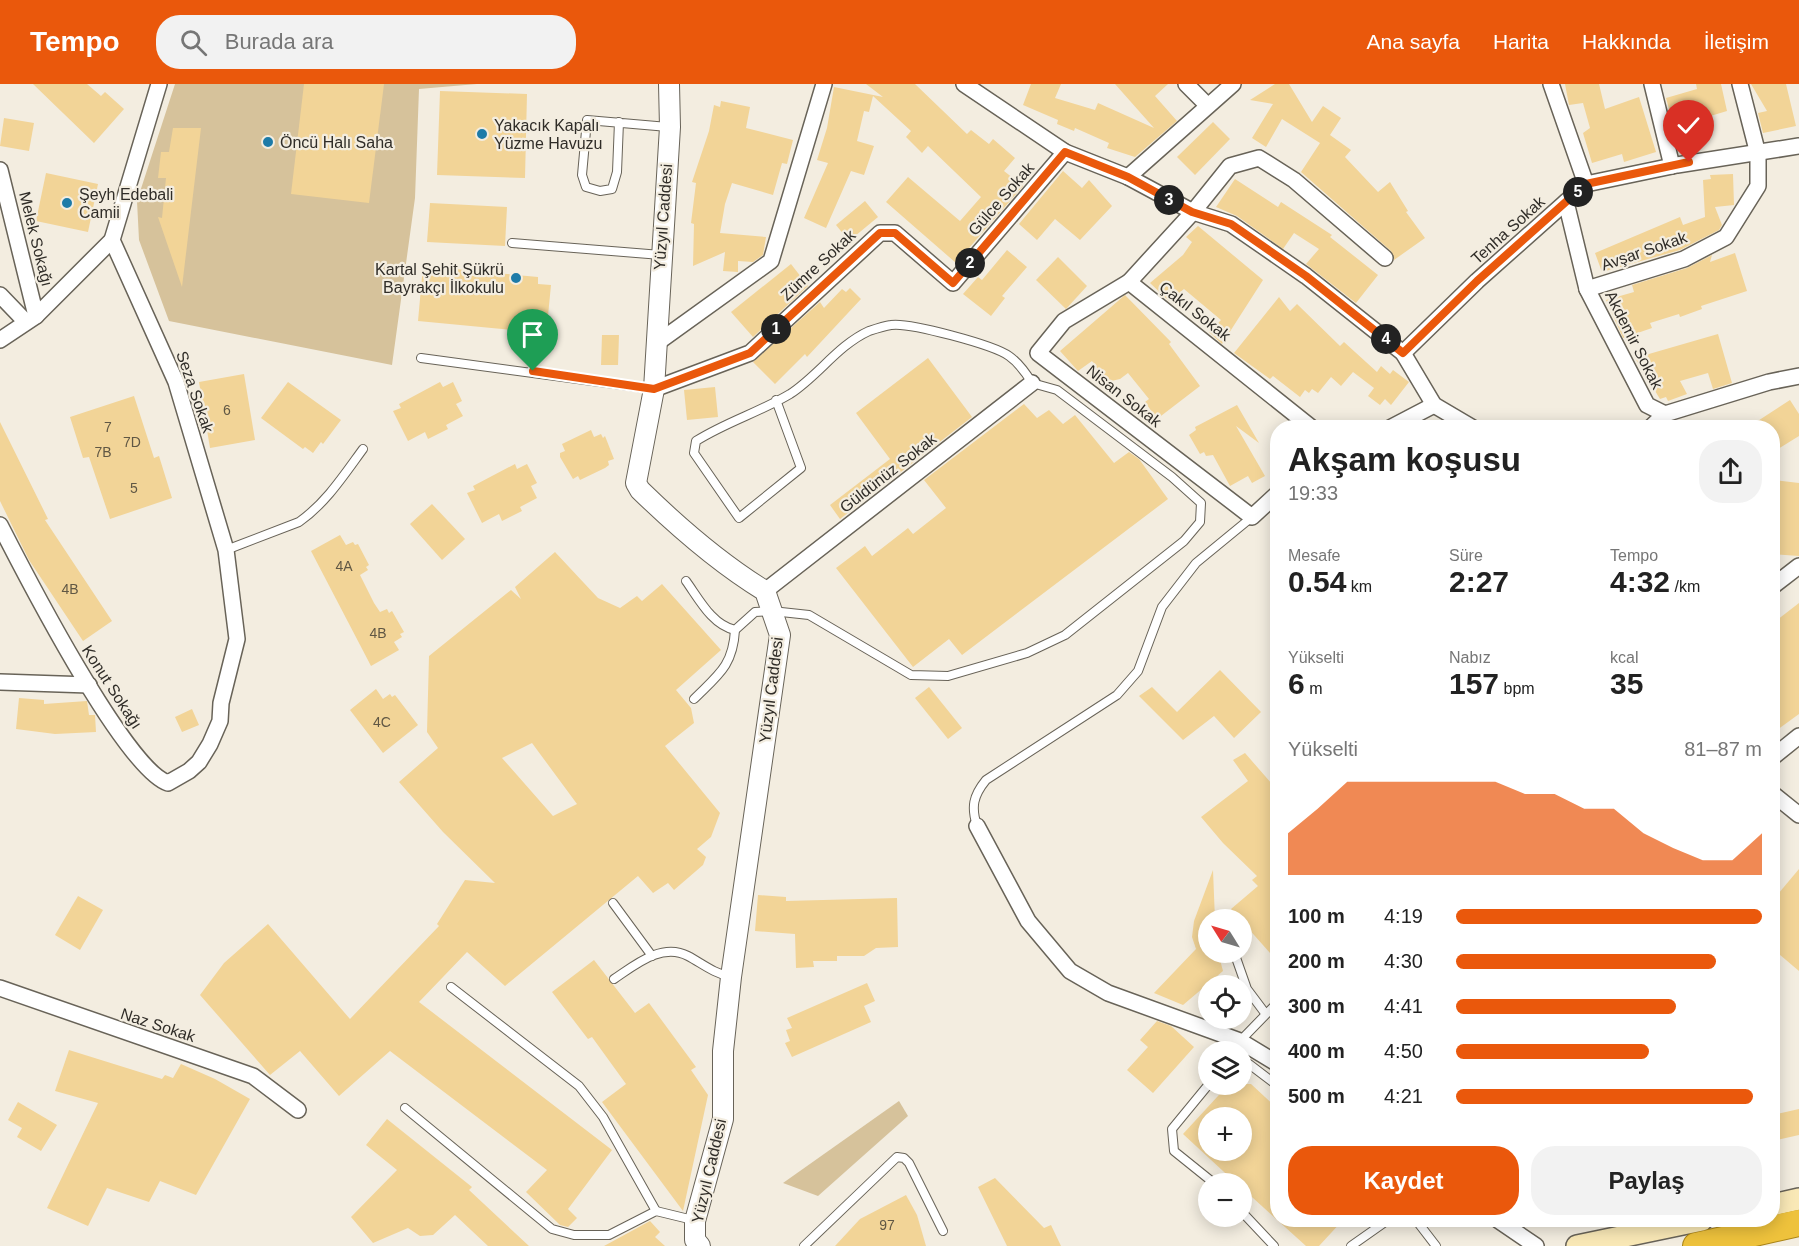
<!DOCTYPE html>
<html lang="tr">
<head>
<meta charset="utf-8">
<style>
	:root { --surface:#fff; --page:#f2f2f2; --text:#222; --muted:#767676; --accent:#ea580c }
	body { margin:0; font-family:Arial,sans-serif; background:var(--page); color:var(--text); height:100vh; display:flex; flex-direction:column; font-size:22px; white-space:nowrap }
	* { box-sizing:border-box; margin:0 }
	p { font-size:20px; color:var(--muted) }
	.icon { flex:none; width:33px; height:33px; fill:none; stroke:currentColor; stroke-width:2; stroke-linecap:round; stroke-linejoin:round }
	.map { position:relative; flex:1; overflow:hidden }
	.drawer { position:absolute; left:1270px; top:336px; width:510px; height:807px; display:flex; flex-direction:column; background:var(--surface); border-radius:24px; box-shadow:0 3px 15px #0003 }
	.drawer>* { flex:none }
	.needle { width:39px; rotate:307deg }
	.fabs { position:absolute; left:1198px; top:825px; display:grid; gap:12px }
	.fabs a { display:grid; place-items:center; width:54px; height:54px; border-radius:50%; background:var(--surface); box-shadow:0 3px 15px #0003; font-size:30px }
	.pin { position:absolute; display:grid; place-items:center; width:51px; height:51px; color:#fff; margin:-62px -26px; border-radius:50% 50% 50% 0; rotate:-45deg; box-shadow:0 0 6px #0007 }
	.pin .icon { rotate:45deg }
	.km { position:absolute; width:30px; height:30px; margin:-15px; border-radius:50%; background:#222; color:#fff; font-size:16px; line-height:30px; text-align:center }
	.round { display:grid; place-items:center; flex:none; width:63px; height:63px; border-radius:24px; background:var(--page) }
	.overview { display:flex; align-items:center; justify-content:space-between; height:102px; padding:0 18px }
	h1 { font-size:33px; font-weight:600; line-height:45px }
	.metrics { display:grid; grid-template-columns:repeat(3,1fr); gap:9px; height:102px; padding:6px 18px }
	.metrics div { display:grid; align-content:center }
	.metrics b { font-size:30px; font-weight:600 }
	.metrics small { font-size:16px; font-weight:400 }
	.metrics p { font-size:16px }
	.chart { height:168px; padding:12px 18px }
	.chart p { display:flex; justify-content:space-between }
	.chart svg { width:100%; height:108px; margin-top:6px; fill:var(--accent); opacity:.7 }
	.action { display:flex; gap:12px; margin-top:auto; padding:12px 18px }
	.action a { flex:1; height:69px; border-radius:24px; background:var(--accent); color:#fff; font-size:24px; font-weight:600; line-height:69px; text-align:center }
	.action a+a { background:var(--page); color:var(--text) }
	ul { padding:0 18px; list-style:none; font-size:20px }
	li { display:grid; grid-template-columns:96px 72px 1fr; align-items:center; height:45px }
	li i { height:15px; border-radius:8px; background:var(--accent) }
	header { display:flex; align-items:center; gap:36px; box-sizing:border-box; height:84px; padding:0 30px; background:var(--accent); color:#fff }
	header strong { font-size:28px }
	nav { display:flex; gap:33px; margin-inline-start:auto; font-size:21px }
	.search { width:420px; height:54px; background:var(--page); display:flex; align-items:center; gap:15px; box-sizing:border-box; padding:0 21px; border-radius:24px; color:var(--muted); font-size:22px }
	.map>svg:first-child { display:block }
</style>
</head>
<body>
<header>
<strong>Tempo</strong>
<div class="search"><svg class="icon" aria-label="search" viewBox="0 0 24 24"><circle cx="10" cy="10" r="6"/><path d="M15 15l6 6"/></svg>Burada ara</div>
<nav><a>Ana sayfa</a><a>Harita</a><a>Hakkında</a><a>İletişim</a></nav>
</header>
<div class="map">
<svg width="1799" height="1162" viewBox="0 0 1799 1162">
	<rect width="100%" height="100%" fill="#f3ede0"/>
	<!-- grass -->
	<g fill="#d6c29b">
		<polygon points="175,0 477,0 419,5 415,114 392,281 169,237 139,156 137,117"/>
		<polygon points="899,1017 908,1032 818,1112 783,1099"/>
	</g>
	<!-- building -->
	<g fill="#f2d497" fill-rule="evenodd">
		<polygon points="33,0 87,0 101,12 105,8 124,25 94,59"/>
		<polygon points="304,0 384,0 369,119 291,110"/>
		<polygon points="866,0 915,0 967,50 971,46 989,60 993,55 1015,74 1004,87 1023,102 956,179 886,118 908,93 960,137 981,113 928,62 922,69 906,53 911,47 873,12 869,28 864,27 857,57 874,62 864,91 851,87 826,144 804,134 828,79 817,76 827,44 834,3 883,13"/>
		<polygon points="1031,0 1061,0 1055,14 1095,26 1098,19 1154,44 1115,0 1168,0 1155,12 1177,37 1135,73 1107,64 1109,59 1075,44 1074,47 1057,40 1058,36 1023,21"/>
		<polygon points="1275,0 1289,0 1312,38 1323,22 1341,34 1330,51 1351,66 1345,73 1378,108 1390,98 1408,127 1406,128 1425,154 1394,176 1391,167 1301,88 1320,59 1282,35 1266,63 1252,54 1273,20 1250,16"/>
		<polygon points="1565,0 1599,0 1605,25 1639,13 1656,68 1624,78 1622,70 1592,79 1583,49 1590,44 1583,19 1569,21"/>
		<polygon points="1696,0 1721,0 1727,27 1674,43 1666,14 1697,5"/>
		<polygon points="1751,0 1786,0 1796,42 1763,49 1758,29 1767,27"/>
		<polygon points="440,7 527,10 525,94 437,91"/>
		<polygon points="721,17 750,23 746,44 793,56 787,80 782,79 773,111 732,99 725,120 720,149 766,153 763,171 753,178 738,177 738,188 723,187 725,168 693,182 694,140 691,139 696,99 692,98 709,47 714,21 720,23"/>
		<polygon points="4,34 34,39 29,67 0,62"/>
		<polygon points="1213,38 1230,55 1195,91 1177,73"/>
		<polygon points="173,44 201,44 182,203 158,133 162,134 166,94 158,94 161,68 169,68"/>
		<polygon points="1063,87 1082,104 1089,96 1112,122 1080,156 1055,135 1037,156 1019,140"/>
		<polygon points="46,89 98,100 88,148 36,137"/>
		<polygon points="1733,90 1734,121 1715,123 1722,141 1719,146 1680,166 1602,188 1595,169 1680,133 1683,141 1705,133 1703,96 1711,95 1710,91"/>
		<polygon points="1235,95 1278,123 1281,118 1332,151 1330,153 1378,191 1356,219 1306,180 1319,165 1294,149 1283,165 1237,132 1216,123"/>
		<polygon points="865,117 878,133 849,157 836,141"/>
		<polygon points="430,119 507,123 505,162 427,158"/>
		<polygon points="1198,142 1263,196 1222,260 1209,248 1221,236 1184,205 1169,217 1150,199 1183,171 1192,158 1186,153"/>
		<polygon points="1007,166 1027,183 1002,212 1005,214 991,232 963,210 978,193 982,196"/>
		<polygon points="1735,169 1747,207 1701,222 1702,225 1680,233 1679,230 1650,239 1652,244 1623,254 1606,216 1634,208 1632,201 1687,184 1712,171 1710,178"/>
		<polygon points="1058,173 1087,202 1066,225 1036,196"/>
		<polygon points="791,180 808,202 753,253 731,228"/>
		<polygon points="423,182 538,193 538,200 551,201 547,242 534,240 533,248 418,237"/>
		<polygon points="850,204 861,215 807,273 805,270 775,300 753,278 820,218 824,224 842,205 846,208"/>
		<polygon points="1125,211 1171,258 1169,260 1200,302 1157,335 1145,318 1149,315 1128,289 1120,295 1107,298 1092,277 1078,287 1060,267"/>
		<polygon points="1279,213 1290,227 1297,220 1340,262 1344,258 1377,288 1381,282 1390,290 1393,286 1409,298 1391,321 1385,315 1380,321 1368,312 1374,304 1353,288 1341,302 1331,293 1318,309 1312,305 1309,309 1305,306 1300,313 1273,292 1270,295 1234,269"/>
		<polygon points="1718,250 1732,299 1713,305 1708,289 1680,297 1687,310 1668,317 1666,313 1660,315 1635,274"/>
		<polygon points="602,251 619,251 618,281 601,281"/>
		<polygon points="928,274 972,333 840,435 830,421 890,375 856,329"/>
		<polygon points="244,290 255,356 210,364 199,298"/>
		<polygon points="288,298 341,336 323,360 321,358 313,369 305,363 303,365 261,334"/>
		<polygon points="440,298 443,303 453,298 462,317 456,320 463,332 446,341 448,345 428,355 425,348 408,357 393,327 401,324 399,320"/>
		<polygon points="715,303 718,333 687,336 684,306"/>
		<polygon points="134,312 154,374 159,372 172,414 110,435 89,373 83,374 70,333"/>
		<polygon points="1790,316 1799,330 1799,352 1773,368 1773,344 1747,344"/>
		<polygon points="1024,320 1037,334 1049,326 1063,340 1075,331 1114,379 1129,368 1139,375 1168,415 962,571 949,555 913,583 836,484 865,462 872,472 908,444 913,450 946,424 924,396"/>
		<polygon points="1237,321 1259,359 1236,342 1265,392 1252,399 1248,392 1230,402 1213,371 1206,372 1204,368 1200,370 1189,351 1196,346 1195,343"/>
		<polygon points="0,338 48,435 45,436 112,537 83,557 29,476 0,417"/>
		<polygon points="591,346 594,353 601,350 603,354 605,352 614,375 608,377 609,381 605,384 580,396 578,392 573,395 560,373 560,369 565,367 562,360"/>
		<polygon points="515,380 517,385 527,380 537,399 531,402 537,414 520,423 522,427 502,437 499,430 482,439 467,409 475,406 473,402"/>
		<polygon points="1773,396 1799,399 1799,472 1773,470"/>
		<polygon points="432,420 465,455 442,476 410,440"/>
		<polygon points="340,451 346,461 353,458 355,461 358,460 369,481 366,483 368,486 360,491 374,519 380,528 387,525 389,529 392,527 404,548 400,550 402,553 394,558 399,566 371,582 311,467"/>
		<path d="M555 468 598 514 620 524 637 512 642 517 662 500 721 566 676 606 691 624 694 639 665 662 720 729 711 753 697 765 706 773 703 781 674 806 668 799 653 809 638 792 505 902 467 868 419 918 612 1066 568 1125 577 1134 568 1143 560 1141 526 1108 547 1086 390 967 339 1012 300 967 270 991 200 911 224 879 268 840 350 935 439 842 437 840 465 796 495 799 443 748 399 698 438 664 427 648 429 572 511 506 521 515 515 503ZM532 659 577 720 553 732 502 674Z"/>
		<polygon points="1799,519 1799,630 1773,649 1773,539"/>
		<polygon points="1220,586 1261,628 1234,654 1214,632 1183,656 1139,612 1152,603 1177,628"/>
		<polygon points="929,603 962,644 948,655 915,614"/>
		<polygon points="376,605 383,615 390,610 392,613 395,611 418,641 383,669 350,626"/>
		<polygon points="19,614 44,616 44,620 87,617 89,631 95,631 96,648 55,650 16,645"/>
		<polygon points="192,625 199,641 182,648 175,633"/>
		<polygon points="1245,669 1278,707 1278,862 1270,869 1231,825 1258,802 1252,796 1257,792 1223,759 1201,733 1248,697 1233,676"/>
		<polygon points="1799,785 1799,887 1773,865 1773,816"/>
		<polygon points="1213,786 1215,836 1209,836 1209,868 1218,868 1223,887 1183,921 1154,909 1196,865 1192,853 1194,837"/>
		<polygon points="758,811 786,813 786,817 897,814 898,863 876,864 864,872 837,872 837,877 813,877 814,883 796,884 795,850 755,847"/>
		<polygon points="78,812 103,826 80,866 55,851"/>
		<polygon points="594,876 635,929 649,919 696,983 691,986 708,1011 683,1127 602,1018 626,1000 592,953 588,955 552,908"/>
		<polygon points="867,899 875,917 864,922 871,938 792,973 785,959 790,957 786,946 792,944 787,934"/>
		<polygon points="1157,937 1171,942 1194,963 1153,1009 1127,986 1148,963 1140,956"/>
		<polygon points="69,966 162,995 165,991 173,994 181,980 215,995 250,1015 196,1111 160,1097 149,1118 107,1104 88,1142 47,1124 98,1019 55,1007"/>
		<path d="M1229 1000H1251L1278 1025V1136H1343L1319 1162H1306L1242 1104V1100H1237L1183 1050ZM1209 1034H1242V1066H1209Z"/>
		<polygon points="18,1018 57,1041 41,1067 17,1053 22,1044 8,1036"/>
		<polygon points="1799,1025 1799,1051 1773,1057 1773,1031"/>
		<polygon points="387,1035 472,1103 469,1106 529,1162 488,1162 455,1131 433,1151 420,1152 408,1144 373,1159 351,1133 397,1086 366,1061"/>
		<polygon points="995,1094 1044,1144 1051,1141 1061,1162 1007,1162 978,1103"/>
		<polygon points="906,1111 917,1131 926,1162 835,1162 860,1135"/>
		<polygon points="650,1137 660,1148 655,1153 665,1162 604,1162"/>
	</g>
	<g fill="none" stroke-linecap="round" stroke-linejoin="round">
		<defs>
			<g id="service">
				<polyline points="619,38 617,88 612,105 600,107 586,103 582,91 587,36 668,43"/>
				<polyline points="512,159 661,171"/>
				<polyline points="421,274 652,305"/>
				<path d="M226 466 299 438C326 419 344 391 363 365"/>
				<path d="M686 497C699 515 712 541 735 546L755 528 772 527 809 531 911 591 948 592 1027 569 1065 551 1184 457 1200 438 1201 419 1172 393 1057 306 1032 299C1026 289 1019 279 1009 272 994 261 909 238 891 241 884 242 875 245 869 247 838 261 818 292 790 310 760 328 726 338 696 357L694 369 739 434 801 384 776 316"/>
				<path d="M694 615C718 591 733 582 735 546"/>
				<path d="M977 742C971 723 973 712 986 696L1117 611 1138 587 1162 523 1196 479 1252 433"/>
				<polyline points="613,819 652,872"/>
				<polyline points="1234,868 1247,905 1265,929"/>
				<path d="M614 895C635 881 662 858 688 872 703 880 713 889 731 893"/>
				<polyline points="451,903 579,1002 603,1033 656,1127"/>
				<polyline points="1240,957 1278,918"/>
				<polyline points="1242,980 1249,980 1278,1002"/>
				<polyline points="1209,1000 1172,1045 1174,1067 1215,1100"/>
				<polyline points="405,1024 552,1145 574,1151 609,1151 656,1127 693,1136"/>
				<polyline points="1242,1128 1274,1162"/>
				<polyline points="1416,1136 1436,1162"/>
				<polyline points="804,1162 897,1073 904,1074 909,1079 943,1147"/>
				<polyline points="1351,1162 1388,1136"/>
			</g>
			<g id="minor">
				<polyline points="964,0 1065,68 1128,93 1193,128 1231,140 1306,192 1403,269 1434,321 1473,344"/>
				<polyline points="1186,0 1207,21"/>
				<polyline points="1551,0 1586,100"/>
				<polyline points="1652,0 1672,82"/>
				<polyline points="0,86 36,232"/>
				<polyline points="1128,93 1233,0"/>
				<polyline points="1566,118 1587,205 1647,321 1665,330"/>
				<polyline points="1129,198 1064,237 1038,269 1252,433 1278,409"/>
				<polyline points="1587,205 1684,175 1726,153 1758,102 1758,70 1740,0"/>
				<polyline points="0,211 26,238"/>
				<polyline points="0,256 36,232 112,156"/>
				<polyline points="657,259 771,177 824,0"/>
				<polyline points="1403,269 1477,197 1586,100 1677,81 1799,62"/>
				<polyline points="654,305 750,269 880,149 895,149 953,199 1065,68"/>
				<polyline points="1665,330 1769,298 1799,292"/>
				<polyline points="1312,344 1129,198 1193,128 1230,82 1259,74 1294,96 1385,174"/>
				<polyline points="1390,344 1434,321"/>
				<polyline points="1650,344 1665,330"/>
				<path d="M0 441C24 488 125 685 168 699L189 687 199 678 210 660 220 637 221 619 237 555 226 466 176 298 112 156 159 0"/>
				<polyline points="1773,502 1799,482"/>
				<polyline points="765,507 1032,299"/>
				<polyline points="0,598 89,601"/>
				<polyline points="1773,673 1799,652"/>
				<polyline points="1773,710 1799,731"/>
				<polyline points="977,742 1028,837 1070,887 1108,909 1240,957 1278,980"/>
				<polyline points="0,904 253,992 298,1026"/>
				<polyline points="1498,1136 1536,1162"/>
			</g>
			<path id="tertiary" d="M669 0 670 43 654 305 636 399 640 406C679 444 719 479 765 507L780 551 731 893 723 967V1035L695 1137V1156L700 1162"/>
			<g id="secondary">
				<polyline points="1773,1121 1799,1115"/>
				<polyline points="1577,1162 1702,1136"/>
			</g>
			<polyline id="trunk" points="1696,1162 1799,1139"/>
		</defs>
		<!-- service casing -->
		<use href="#service" stroke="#686358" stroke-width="10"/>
		<!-- minor casing -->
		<use href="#minor" stroke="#686358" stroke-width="18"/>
		<!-- tertiary casing -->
		<use href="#tertiary" stroke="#686358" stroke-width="22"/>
		<!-- secondary casing -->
		<use href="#secondary" stroke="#686358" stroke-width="24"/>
		<!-- trunk casing -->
		<use href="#trunk" stroke="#a98316" stroke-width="28"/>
		<!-- service -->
		<use href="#service" stroke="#fff" stroke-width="8"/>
		<!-- minor -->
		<use href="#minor" stroke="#fff" stroke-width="15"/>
		<!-- tertiary -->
		<use href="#tertiary" stroke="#fff" stroke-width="20"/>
		<!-- secondary -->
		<use href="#secondary" stroke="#f9e8b6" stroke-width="21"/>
		<!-- trunk -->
		<use href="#trunk" stroke="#eec23c" stroke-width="26"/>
	</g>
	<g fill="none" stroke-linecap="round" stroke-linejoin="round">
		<defs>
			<polyline id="route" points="533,287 654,305 750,269 880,149 895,149 953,199 1065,68 1128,93 1192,128 1231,140 1306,192 1403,269 1477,197 1586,100 1689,78"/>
		</defs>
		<!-- route casing -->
		<use href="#route" stroke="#fff" stroke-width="12"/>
		<!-- route -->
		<use href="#route" stroke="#ea580c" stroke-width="8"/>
	</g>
	<!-- markers -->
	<g fill="#1d7ba8" stroke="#f3ede0" stroke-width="2">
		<circle cx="482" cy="50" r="6"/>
		<circle cx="268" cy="58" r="6"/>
		<circle cx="67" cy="119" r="6"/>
		<circle cx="516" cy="194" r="6"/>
	</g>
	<g text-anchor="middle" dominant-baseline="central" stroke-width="4.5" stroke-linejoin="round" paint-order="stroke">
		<!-- number labels -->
		<g font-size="14" fill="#605744">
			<text x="227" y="326">6</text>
			<text x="108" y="343">7</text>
			<text x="132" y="358">7D</text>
			<text x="103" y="368">7B</text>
			<text x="134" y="404">5</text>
			<text x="344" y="482">4A</text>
			<text x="70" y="505">4B</text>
			<text x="378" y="549">4B</text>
			<text x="382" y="638">4C</text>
			<text x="887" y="1141">97</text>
		</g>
		<!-- poi labels -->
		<g font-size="16" fill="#302d28" stroke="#f3ede0" text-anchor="start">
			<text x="494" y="41">Yakacık Kapalı<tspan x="494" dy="18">Yüzme Havuzu</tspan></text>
			<text x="280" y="58">Öncü Halı Saha</text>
			<text x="79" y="110">Şeyh Edebali<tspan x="79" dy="18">Camii</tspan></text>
			<text x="504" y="185" text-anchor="end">Kartal Şehit Şükrü<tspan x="504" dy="18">Bayrakçı İlkokulu</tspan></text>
		</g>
		<!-- street labels -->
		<g font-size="16" fill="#302d28" stroke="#f3ede0">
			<text transform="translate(1001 115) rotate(-49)">Gülce Sokak</text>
			<text transform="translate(663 133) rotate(-86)">Yüzyıl Caddesi</text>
			<text transform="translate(1508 146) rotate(-42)">Tenha Sokak</text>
			<text transform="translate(36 155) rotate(76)">Melek Sokağı</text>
			<text transform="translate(1644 167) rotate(-19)">Avşar Sokak</text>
			<text transform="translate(818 181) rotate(-43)">Zümre Sokak</text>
			<text transform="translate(1195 227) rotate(38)">Çakıl Sokak</text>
			<text transform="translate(1634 256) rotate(63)">Akdemir Sokak</text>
			<text transform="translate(195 308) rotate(71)">Seza Sokak</text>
			<text transform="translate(1124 312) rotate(38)">Nisan Sokak</text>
			<text transform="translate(888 389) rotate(-38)">Güldünüz Sokak</text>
			<text transform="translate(112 603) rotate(57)">Konut Sokağı</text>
			<text transform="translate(771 606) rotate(-83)">Yüzyıl Caddesi</text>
			<text transform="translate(158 941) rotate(18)">Naz Sokak</text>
			<text transform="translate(709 1087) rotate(-77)">Yüzyıl Caddesi</text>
		</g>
	</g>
</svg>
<div class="fabs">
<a><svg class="needle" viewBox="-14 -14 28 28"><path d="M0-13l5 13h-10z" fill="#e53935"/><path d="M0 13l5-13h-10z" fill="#767676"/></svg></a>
<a><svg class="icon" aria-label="locate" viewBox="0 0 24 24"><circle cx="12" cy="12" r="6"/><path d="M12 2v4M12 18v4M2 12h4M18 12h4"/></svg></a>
<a><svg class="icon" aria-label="layers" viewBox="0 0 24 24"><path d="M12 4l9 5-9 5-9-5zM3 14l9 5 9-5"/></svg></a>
<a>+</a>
<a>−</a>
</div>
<div class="pin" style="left:533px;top:287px;background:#1e9e55"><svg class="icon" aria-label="arrive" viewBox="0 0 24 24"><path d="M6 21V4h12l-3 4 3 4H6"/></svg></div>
<div class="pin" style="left:1689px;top:78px;background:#d93025"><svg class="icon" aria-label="check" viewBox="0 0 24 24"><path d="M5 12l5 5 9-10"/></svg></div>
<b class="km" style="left:776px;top:245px">1</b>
<b class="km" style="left:970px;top:179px">2</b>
<b class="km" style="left:1169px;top:116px">3</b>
<b class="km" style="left:1386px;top:255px">4</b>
<b class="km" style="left:1578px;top:108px">5</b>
<section class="drawer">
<div class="overview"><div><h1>Akşam koşusu</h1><p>19:33</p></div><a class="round"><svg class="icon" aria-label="share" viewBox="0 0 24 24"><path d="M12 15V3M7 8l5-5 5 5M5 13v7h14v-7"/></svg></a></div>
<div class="metrics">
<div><p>Mesafe</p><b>0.54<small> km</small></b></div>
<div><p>Süre</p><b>2:27</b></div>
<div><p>Tempo</p><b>4:32<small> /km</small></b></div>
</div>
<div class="metrics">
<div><p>Yükselti</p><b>6<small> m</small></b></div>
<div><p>Nabız</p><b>157<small> bpm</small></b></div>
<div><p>kcal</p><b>35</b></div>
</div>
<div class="chart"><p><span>Yükselti</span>81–87 m</p>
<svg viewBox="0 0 160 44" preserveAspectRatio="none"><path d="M0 44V27L10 17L20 6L30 6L40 6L50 6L60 6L70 6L80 11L90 11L100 17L110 17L120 27L130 33L140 38L150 38L160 27V44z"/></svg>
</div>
<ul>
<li><b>100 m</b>4:19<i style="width:100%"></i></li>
<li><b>200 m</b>4:30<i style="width:85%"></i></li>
<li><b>300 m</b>4:41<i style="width:72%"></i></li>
<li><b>400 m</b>4:50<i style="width:63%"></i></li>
<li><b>500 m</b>4:21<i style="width:97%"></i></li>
</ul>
<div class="action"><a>Kaydet</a><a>Paylaş</a></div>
</section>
</div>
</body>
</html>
